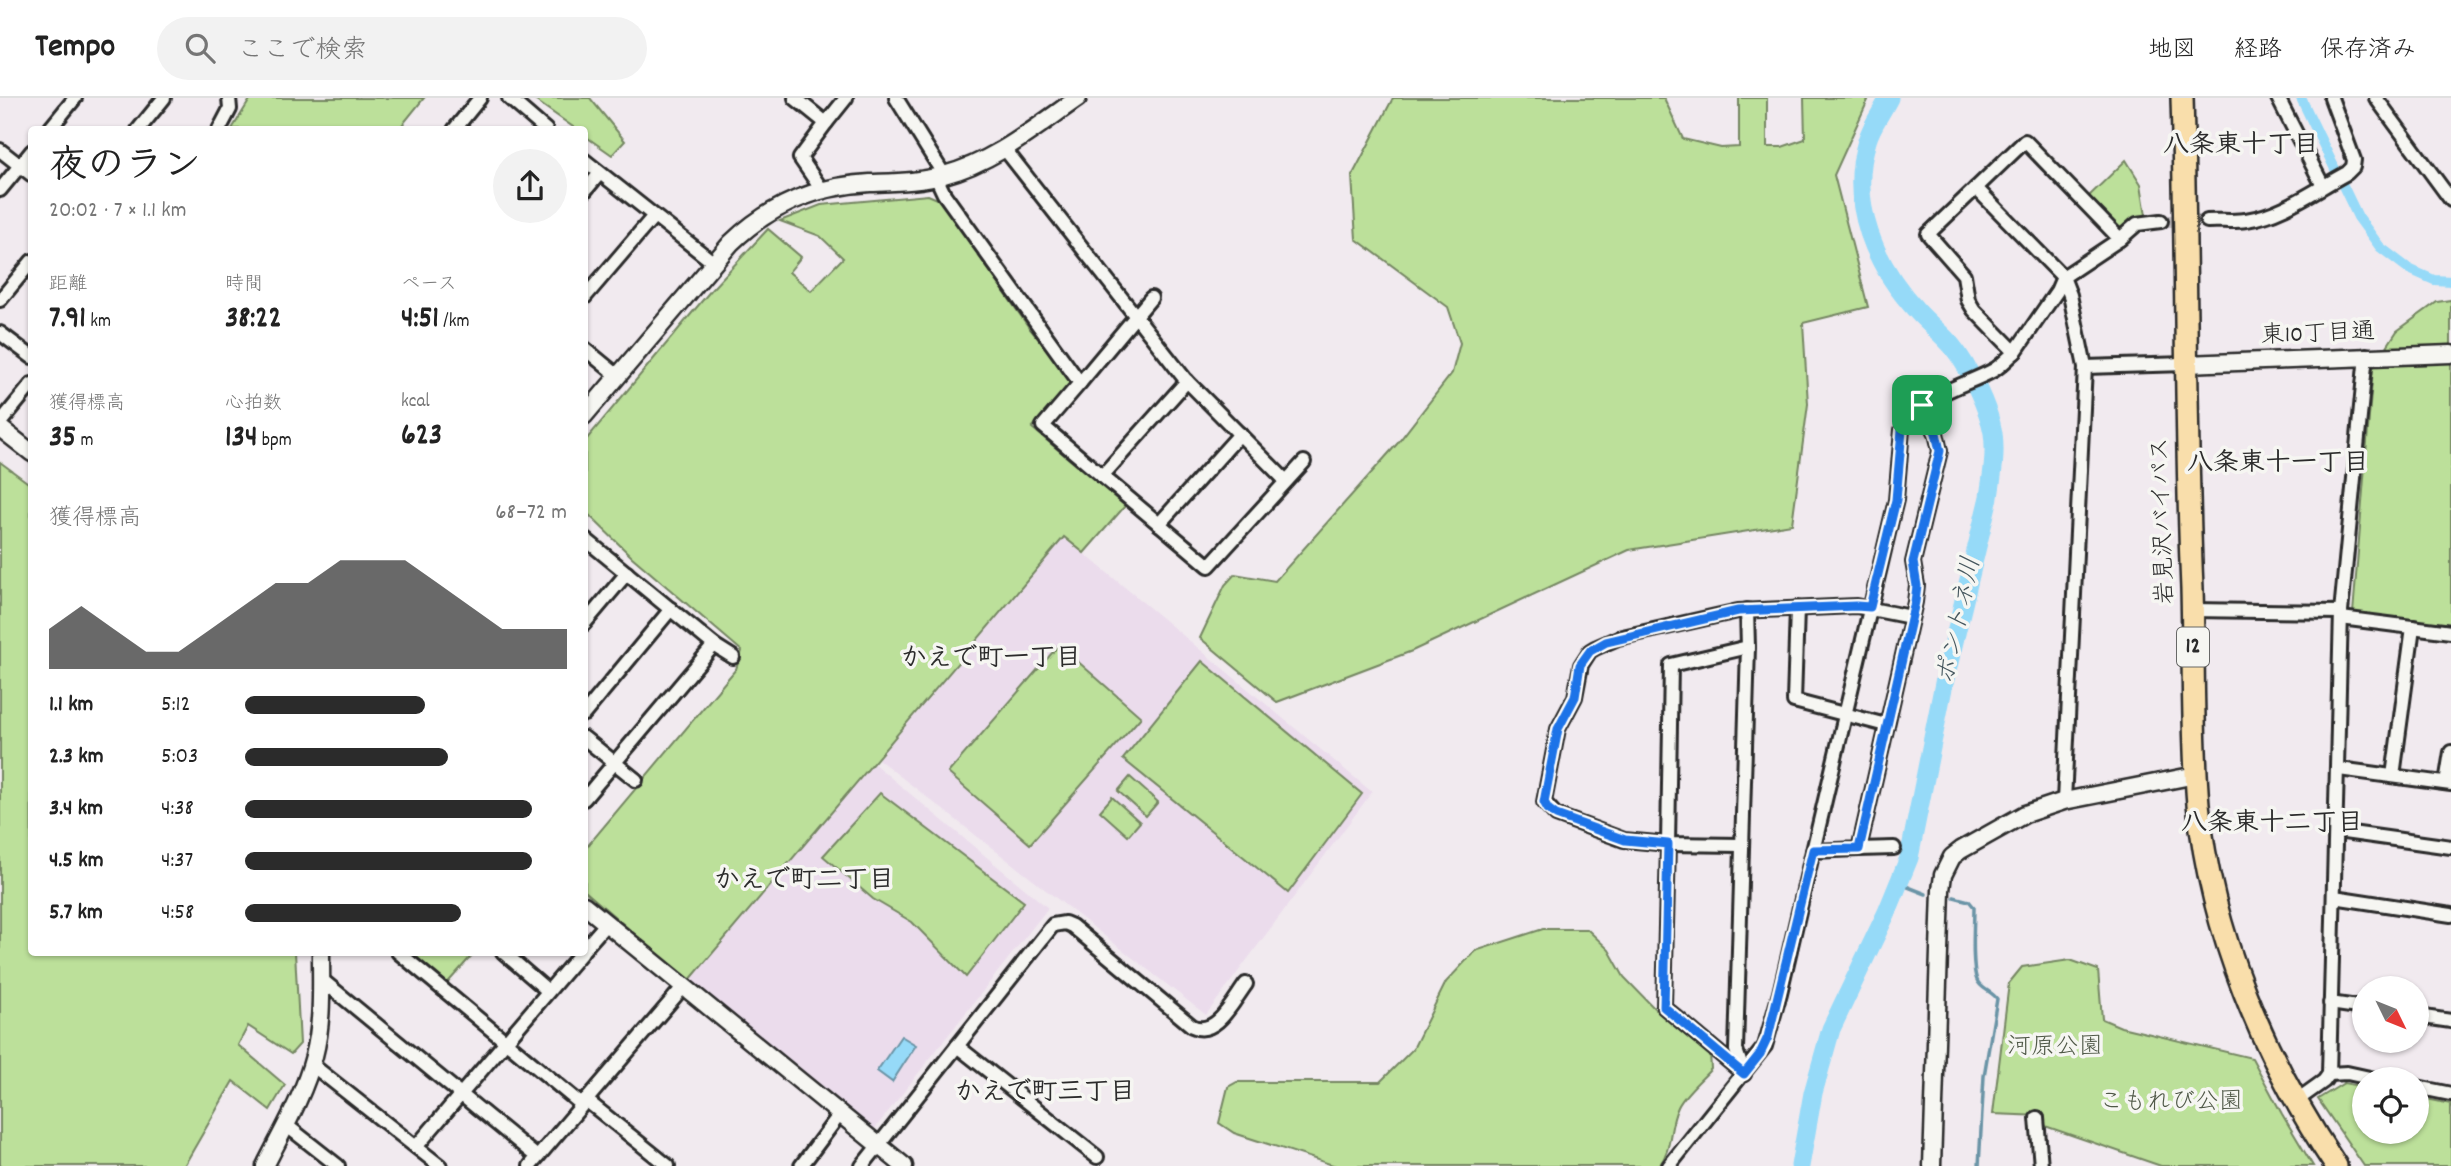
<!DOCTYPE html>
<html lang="ja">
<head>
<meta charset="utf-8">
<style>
	:root { --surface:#fff; --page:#f2f2f2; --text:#222; --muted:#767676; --line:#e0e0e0; --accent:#2b2b2b }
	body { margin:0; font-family:Dekko,"Klee One",sans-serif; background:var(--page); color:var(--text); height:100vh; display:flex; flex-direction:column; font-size:26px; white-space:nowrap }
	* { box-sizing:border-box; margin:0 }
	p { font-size:23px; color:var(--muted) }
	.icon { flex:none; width:38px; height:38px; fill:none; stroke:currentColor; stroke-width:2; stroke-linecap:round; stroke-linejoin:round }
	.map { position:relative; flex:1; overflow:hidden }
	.drawer { position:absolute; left:28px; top:28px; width:560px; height:830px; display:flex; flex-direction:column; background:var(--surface); border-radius:7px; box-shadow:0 2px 5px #0004 }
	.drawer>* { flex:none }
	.needle { width:46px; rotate:133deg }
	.tools { position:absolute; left:2352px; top:878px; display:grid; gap:14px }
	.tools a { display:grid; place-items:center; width:77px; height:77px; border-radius:50%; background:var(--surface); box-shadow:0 2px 5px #0004; font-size:35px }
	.pin { position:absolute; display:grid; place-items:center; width:60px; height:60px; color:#fff; margin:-30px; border-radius:14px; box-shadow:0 4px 10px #0006 }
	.round { display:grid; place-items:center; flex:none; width:74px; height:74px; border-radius:37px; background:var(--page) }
	.headline { display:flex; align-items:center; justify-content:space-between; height:119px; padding:0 21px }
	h1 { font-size:38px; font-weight:800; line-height:52px }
	.stats { display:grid; grid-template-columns:repeat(3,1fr); gap:10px; height:119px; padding:7px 21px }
	.stats div { display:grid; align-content:center }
	.stats b { font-size:30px; font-weight:800 }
	.stats small { font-size:19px; font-weight:400 }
	.stats p { font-size:19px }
	.chart { height:196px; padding:14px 21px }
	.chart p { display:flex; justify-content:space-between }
	.chart svg { width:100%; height:126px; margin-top:7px; fill:var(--accent); opacity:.7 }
	ul { padding:0 21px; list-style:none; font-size:23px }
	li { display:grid; grid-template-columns:112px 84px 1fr; align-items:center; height:52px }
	li i { height:18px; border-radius:9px; background:var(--accent) }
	header { display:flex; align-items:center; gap:42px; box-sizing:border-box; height:98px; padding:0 35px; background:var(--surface); border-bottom:2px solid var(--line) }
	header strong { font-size:33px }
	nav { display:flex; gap:38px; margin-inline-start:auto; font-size:24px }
	.search { width:490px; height:63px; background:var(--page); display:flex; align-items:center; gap:18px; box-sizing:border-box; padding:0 24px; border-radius:38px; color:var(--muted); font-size:26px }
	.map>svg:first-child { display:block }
</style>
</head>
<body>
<header>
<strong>Tempo</strong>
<div class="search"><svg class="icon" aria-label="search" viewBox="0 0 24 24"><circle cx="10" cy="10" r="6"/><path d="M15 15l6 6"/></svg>ここで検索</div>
<nav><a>地図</a><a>経路</a><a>保存済み</a></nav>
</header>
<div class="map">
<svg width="2451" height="1068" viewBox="0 0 2451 1068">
	<rect width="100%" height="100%" fill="#f1eaef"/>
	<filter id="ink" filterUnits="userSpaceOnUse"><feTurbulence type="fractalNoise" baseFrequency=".0143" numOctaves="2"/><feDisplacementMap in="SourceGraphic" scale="14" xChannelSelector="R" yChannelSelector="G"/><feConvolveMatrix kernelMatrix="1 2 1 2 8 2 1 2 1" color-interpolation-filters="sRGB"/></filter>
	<g filter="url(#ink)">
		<!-- built -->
		<g fill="#ebdcec">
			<polygon points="1064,439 1372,694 1206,917 878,661"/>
			<polygon points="873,665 1048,810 873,1033 689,883"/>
		</g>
		<!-- green -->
		<g fill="#bce09a" stroke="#748662" stroke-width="2">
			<polygon points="251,0 424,0 399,31 232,31"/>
			<polygon points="532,0 590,0 625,43 612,57 585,38 584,32 576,31"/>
			<polygon points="1393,0 1664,0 1683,41 1721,50 1739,49 1739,0 1767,0 1767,49 1782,49 1805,41 1804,0 1869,0 1834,77 1868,209 1803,225 1808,306 1792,426 1629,452 1412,553 1277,604 1200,540 1225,487 1235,476 1275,483 1397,346 1452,275 1460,245 1448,209 1356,141 1352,78"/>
			<polygon points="2126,62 2141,86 2146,117 2135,123 2121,137 2086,101"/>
			<polygon points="928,97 940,102 1030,231 1073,283 1032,330 1125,408 1084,455 1064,439 689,883 585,793 585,751 736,571 742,553 632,459 585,413 585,343 712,191 768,131 801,159 789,174 811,193 843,160 820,138 780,123 821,107"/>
			<polygon points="2451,202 2451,527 2353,515 2373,270 2397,233 2437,204"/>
			<polygon points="0,364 31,387 32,854 295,854 300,946 291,956 248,928 238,947 285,987 270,1012 233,983 184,1068 0,1068"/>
			<polygon points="1059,547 1141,619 1030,746 948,675"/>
			<polygon points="1202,563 1362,696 1288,795 1123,661"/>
			<polygon points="1130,679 1158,704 1146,718 1118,693"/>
			<polygon points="880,695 1024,804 966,879 912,824 873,801 823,758"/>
			<polygon points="1112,699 1140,724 1128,738 1100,713"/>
			<path d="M1543 831H1587L1609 852 1624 879 1657 913 1710 955 1711 971C1701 982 1684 996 1678 1009 1668 1030 1673 1050 1659 1068H1336L1234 1035 1219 1025 1228 989 1237 984H1380L1413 951 1446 884 1475 853Z"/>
			<polygon points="411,854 475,854 443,890 406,859"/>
			<polygon points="2070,862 2098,872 2102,921 2121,929 2252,960 2282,1016 2313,1068 2161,1068 2045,1028 2045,1018 1993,1016 2009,885 2022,869"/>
			<polygon points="2344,985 2364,989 2364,1034 2417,1034 2417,999 2451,1006 2451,1068 2364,1068 2318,1001"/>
		</g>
		<!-- water -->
		<polygon fill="#96daf8" stroke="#6b94a6" stroke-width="2" points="901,938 916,947 892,984 877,973"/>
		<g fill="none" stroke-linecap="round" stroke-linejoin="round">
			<!-- stream -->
			<g stroke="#6b94a6" stroke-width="3.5">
				<polyline points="1898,785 1926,796"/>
				<path d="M1954 799 1969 803 1974 809C1974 825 1971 869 1977 882 1980 891 1992 893 1997 901L1984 978 1979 1068"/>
			</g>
			<!-- canal -->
			<polyline stroke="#96daf8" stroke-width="10" points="2301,0 2358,119 2380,149 2409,171 2434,182 2451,183"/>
			<!-- river -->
			<path stroke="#96daf8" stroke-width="19" d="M1800 1068 1813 995 1831 931 1887 814 1909 760 1944 585 1989 399C1992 378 1996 357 1993 335 1989 311 1968 267 1952 248 1942 236 1929 226 1918 214 1875 168 1848 106 1867 43 1871 28 1882 14 1889 0"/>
			<!-- minor-tunnel -->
			<polyline stroke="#c9c4c8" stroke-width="12" stroke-dasharray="12 6" stroke-linecap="butt" points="2161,123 2207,123"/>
			<defs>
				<g id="minor">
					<polyline points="509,0 546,32"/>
					<polyline points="795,0 826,25 800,60 822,92"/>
					<polyline points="896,0 944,77"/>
					<polyline points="2278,0 2323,88"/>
					<polyline points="2376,0 2451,102"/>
					<polyline points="826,25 846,0"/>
					<polyline points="49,32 75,0"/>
					<polyline points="138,32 164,0"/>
					<polyline points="219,32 230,11 229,0"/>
					<polyline points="454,32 480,0"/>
					<polyline points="1004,50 1185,281 1286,383"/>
					<polyline points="0,52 32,77"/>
					<polyline points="584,62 714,165"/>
					<polyline points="936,79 944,96 1080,285 1043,328 1209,468 1304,364"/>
					<polyline points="1976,90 2063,179 2120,141"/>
					<polyline points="0,92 32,53"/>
					<polyline points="584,94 600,75"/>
					<path d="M2207 123C2219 122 2233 124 2246 122 2282 117 2315 92 2347 75L2353 69 2354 62 2331 0"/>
					<polyline points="584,200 654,118"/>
					<polyline points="0,202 32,163"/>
					<polyline points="0,235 32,259"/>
					<polyline points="584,250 618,278"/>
					<polyline points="2015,254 2057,193 2063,179 2070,197 2085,269 2064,703"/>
					<polyline points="2085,269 2186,266"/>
					<polyline points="1080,285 1151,200"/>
					<polyline points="0,325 32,286"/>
					<polyline points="1102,378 1187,283"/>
					<polyline points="1159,426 1240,336"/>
					<polyline points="584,440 714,547 584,701"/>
					<polyline points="1797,510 1794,603 1886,627"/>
					<polyline points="2192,512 2341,514"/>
					<polyline points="2341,520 2451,534"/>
					<polyline points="584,526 627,475"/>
					<polyline points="714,547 733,559"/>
					<polyline points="584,616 671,511"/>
					<polyline points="584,640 636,682"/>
					<polyline points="2339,671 2451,686"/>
					<polyline points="2393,678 2413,529"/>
					<polyline points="2446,685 2451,654"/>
					<polyline points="2337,733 2451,749"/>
					<polyline points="1741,747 1668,746 1671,567 1748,549"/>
					<polyline points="1859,751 1894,750"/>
					<path d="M1813 753 1890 427 1896 402 1902 332C1918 297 1963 289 1994 272 2002 267 2008 260 2015 254L1974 212 1968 202 1964 177 1928 136 2025 43 2120 141 2137 126 2161 123"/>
					<polyline points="2334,799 2451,817"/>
					<polyline points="584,851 606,826"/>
					<polyline points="398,854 582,1007"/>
					<polyline points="503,854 548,893"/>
					<polyline points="322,882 537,1059"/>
					<polyline points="2330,905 2364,910"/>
					<polyline points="2417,918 2451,923"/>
					<polyline points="957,948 1097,1059"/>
					<polyline points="311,966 440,1068"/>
					<polyline points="1744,976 1664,909 1668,746 1624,742 1556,717 1544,704 1558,631 1575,599 1581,567 1590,553 1595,550 1618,540 1738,513 1856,508 1911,519"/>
					<polyline points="1744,976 1736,952 1748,549 1747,512"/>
					<polyline points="2329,976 2347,975 2379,982"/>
					<polyline points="2417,989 2451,996"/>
					<polyline points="586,1002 668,1068"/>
					<polyline points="2296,1003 2324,983 2329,976 2341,514 2366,257"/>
					<polyline points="2037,1020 2041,1068"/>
					<polyline points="286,1027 338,1068"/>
					<polyline points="416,1049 582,854"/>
					<polyline points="530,1068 684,888"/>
					<polyline points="801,1068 840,1016"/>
					<path d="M862 1068 1053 827 1065 825 1072 828 1192 928C1216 940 1233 903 1246 886"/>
					<polyline points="1669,1068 1765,948 1780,895 1813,753 1859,751 1915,504 1917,487 1913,464 1940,353 1936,335 1922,307"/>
				</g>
				<g id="tertiary">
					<polyline points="2186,266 2451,256"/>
					<path d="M584 318 731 145C770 107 815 88 870 85 895 84 920 84 944 77 994 64 1036 29 1078 0"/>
					<polyline points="0,330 32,355"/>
					<polyline points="584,807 904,1068"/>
					<path d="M265 1068C283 1032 304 997 314 958 323 924 321 889 321 854"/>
					<polyline points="1932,1068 1941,792 1943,777 1952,759 1961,752 2025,716 2064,703 2196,677"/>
				</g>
				<path id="trunk" d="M2182 0C2187 164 2185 327 2192 491 2194 562 2192 635 2198 706 2211 836 2264 960 2336 1068"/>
			</defs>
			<!-- minor casing -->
			<use href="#minor" stroke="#2b2b2b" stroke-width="18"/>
			<!-- tertiary casing -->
			<use href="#tertiary" stroke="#2b2b2b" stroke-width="21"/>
			<!-- trunk casing -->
			<use href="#trunk" stroke="#2b2b2b" stroke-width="26"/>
			<!-- minor -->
			<use href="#minor" stroke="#f6f6f2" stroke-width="12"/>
			<!-- tertiary -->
			<use href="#tertiary" stroke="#f6f6f2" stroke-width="16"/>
			<!-- trunk -->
			<use href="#trunk" stroke="#f9deab" stroke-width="21"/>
		</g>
	</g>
	<g fill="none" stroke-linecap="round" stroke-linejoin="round" filter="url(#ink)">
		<defs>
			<polygon id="route" points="1922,307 1936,335 1940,353 1913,464 1917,488 1915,504 1859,751 1813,752 1768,939 1760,956 1744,976 1664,909 1668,746 1625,742 1556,717 1548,711 1544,704 1558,631 1575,599 1580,567 1590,553 1606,544 1738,513 1856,508 1870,509 1896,402 1902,332 1906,323"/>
		</defs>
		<!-- route casing -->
		<use href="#route" stroke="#fff" stroke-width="14"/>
		<!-- route -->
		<use href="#route" stroke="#1a73e8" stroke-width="9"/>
	</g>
	<g text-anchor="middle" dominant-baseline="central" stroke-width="7" stroke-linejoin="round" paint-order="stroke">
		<!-- shield labels -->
		<rect fill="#f6f6f2" stroke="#686867" stroke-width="2" x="2177" y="529.5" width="32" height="39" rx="5"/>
		<g font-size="23" font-weight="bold" fill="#2b2b2b">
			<text x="2193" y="549">12</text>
		</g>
		<!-- street labels -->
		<g font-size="24" fill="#2b2b2b" stroke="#f6f6f2">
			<text transform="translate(2318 237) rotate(-2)">東10丁目通</text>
			<text transform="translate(2164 423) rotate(-92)">岩見沢バイパス</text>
		</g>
		<!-- park labels -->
		<g font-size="24" fill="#4f5847" stroke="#f6f6f2">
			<text x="2055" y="950">河原公園</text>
			<text x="2171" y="1005">こもれび公園</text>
		</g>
		<!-- neighbourhood labels -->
		<g font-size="26" font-weight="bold" fill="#2b2b2b" stroke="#f6f6f2">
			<text x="2241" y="48">八条東十丁目</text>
			<text x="2278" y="366">八条東十一丁目</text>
			<text x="991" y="561">かえで町一丁目</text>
			<text x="2272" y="726">八条東十二丁目</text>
			<text x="804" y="783">かえで町二丁目</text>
			<text x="1045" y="995">かえで町三丁目</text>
		</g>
		<!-- water labels -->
		<g font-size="26" font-style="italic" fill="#46575e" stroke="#f6f6f2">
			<text transform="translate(1960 523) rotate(-78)">ポントネ川</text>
		</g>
	</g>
</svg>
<div class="tools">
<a><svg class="needle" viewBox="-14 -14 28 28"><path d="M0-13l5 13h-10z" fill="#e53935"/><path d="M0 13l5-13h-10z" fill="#767676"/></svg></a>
<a><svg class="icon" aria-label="locate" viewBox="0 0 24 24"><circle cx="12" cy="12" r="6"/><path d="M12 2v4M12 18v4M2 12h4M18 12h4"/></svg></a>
</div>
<div class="pin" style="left:1922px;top:307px;background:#1e9e55"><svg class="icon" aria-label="arrive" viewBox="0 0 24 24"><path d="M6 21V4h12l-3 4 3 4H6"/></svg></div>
<section class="drawer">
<div class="headline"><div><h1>夜のラン</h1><p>20:02 · 7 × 1.1 km</p></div><a class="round"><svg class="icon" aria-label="share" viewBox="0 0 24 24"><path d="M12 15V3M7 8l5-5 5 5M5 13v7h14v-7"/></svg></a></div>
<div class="stats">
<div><p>距離</p><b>7.91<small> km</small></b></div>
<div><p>時間</p><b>38:22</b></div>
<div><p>ペース</p><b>4:51<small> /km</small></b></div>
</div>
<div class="stats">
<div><p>獲得標高</p><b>35<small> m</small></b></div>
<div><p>心拍数</p><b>134<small> bpm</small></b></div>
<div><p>kcal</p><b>623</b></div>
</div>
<div class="chart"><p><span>獲得標高</span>68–72 m</p>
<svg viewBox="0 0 160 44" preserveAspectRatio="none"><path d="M0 44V30L10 22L20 30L30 38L40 38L50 30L60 22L70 14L80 14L90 6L100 6L110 6L120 14L130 22L140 30L150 30L160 30V44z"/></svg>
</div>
<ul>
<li><b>1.1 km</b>5:12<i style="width:56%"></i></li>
<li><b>2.3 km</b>5:03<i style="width:63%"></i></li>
<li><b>3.4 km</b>4:38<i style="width:89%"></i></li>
<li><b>4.5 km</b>4:37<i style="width:89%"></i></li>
<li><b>5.7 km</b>4:58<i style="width:67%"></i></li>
</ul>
</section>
</div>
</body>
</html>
